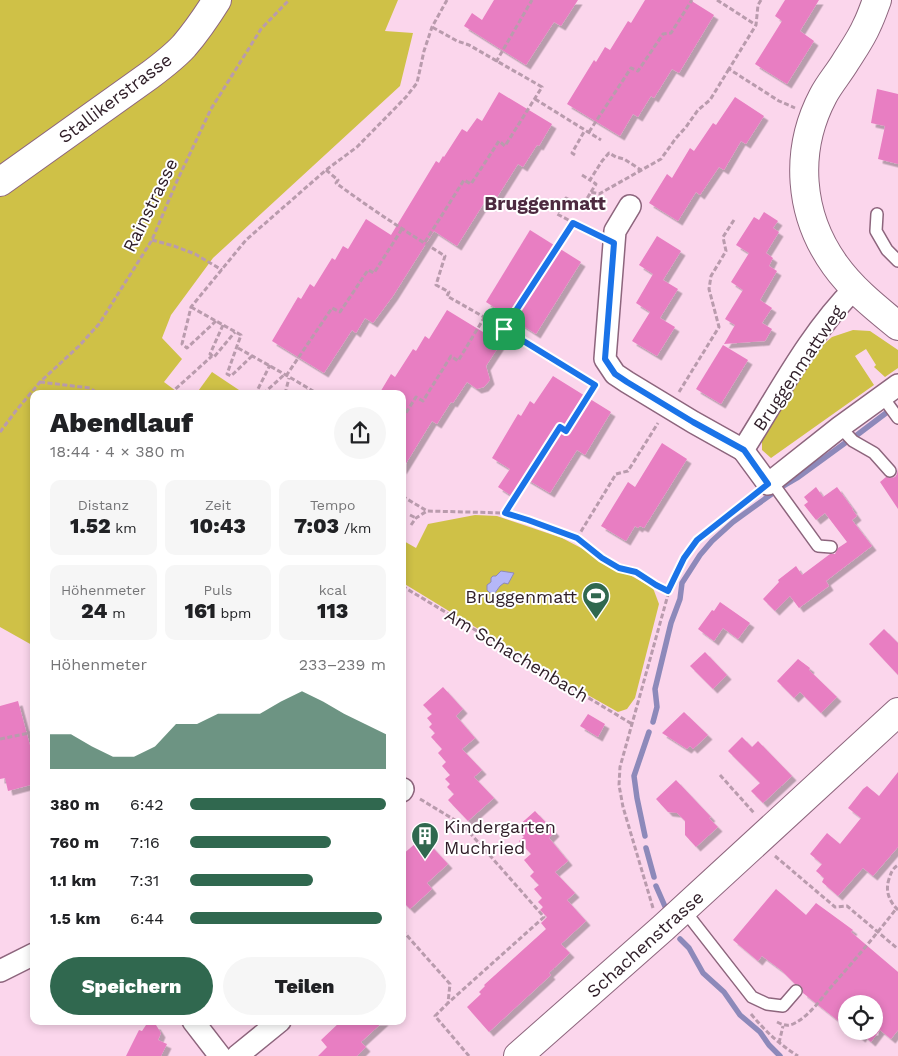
<!DOCTYPE html>
<html lang="de">
<head>
<meta charset="utf-8">
<style>
	:root { --surface:#fff; --page:#f6f6f6; --text:#202124; --muted:#757577; --accent:#30684f }
	body { margin:0; font-family:"Work Sans",sans-serif; background:var(--page); color:var(--text); height:100vh; display:flex; flex-direction:column; font-size:19px; white-space:nowrap }
	* { box-sizing:border-box; margin:0 }
	p { font-size:16px; color:var(--muted) }
	.icon { flex:none; width:28px; height:28px; fill:none; stroke:currentColor; stroke-width:2; stroke-linecap:round; stroke-linejoin:round }
	.map { position:relative; flex:1; overflow:hidden }
	.drawer { position:absolute; left:30px; top:390px; width:376px; height:635px; display:flex; flex-direction:column; background:var(--surface); border-radius:10px; box-shadow:0 2px 8px #0003 }
	.drawer>* { flex:none }
	.fabs { position:absolute; left:838px; top:995px; display:grid; gap:10px }
	.fabs a { display:grid; place-items:center; width:45px; height:45px; border-radius:50%; background:var(--surface); box-shadow:0 2px 8px #0003; font-size:25px }
	.pin { position:absolute; display:grid; place-items:center; width:42px; height:42px; color:#fff; margin:-21px; border-radius:10px; box-shadow:0 2px 8px #0006 }
	.round { display:grid; place-items:center; flex:none; width:52px; height:52px; border-radius:26px; background:var(--page) }
	.head { display:flex; align-items:center; justify-content:space-between; height:85px; padding:0 20px }
	h1 { font-size:28px; font-weight:800; line-height:38px }
	.figures { display:grid; grid-template-columns:repeat(3,1fr); gap:8px; height:85px; padding:5px 20px }
	.figures div { display:grid; align-content:center; border-radius:10px; background:var(--page); text-align:center }
	.figures b { font-size:21px; font-weight:800 }
	.figures small { font-size:14px; font-weight:400 }
	.figures p { font-size:14px }
	.chart { height:140px; padding:10px 20px }
	.chart p { display:flex; justify-content:space-between }
	.chart svg { width:100%; height:90px; margin-top:5px; fill:var(--accent); opacity:.7 }
	.primary-button { display:flex; gap:10px; margin-top:auto; padding:10px 20px }
	.primary-button a { flex:1; height:58px; border-radius:30px; background:var(--accent); color:#fff; font-size:20px; font-weight:800; line-height:58px; text-align:center }
	.primary-button a+a { background:var(--page); color:var(--text) }
	ul { padding:0 20px; list-style:none; font-size:16px }
	li { display:grid; grid-template-columns:80px 60px 1fr; align-items:center; height:38px }
	li i { height:12px; border-radius:6px; background:var(--accent) }
	.map>svg:first-child { display:block }
</style>
</head>
<body>
<div class="map">
<svg width="898" height="1056" viewBox="0 0 898 1056">
	<defs>
		<filter id="shadow"><feDropShadow dx="4.5" dy="4.5" stdDeviation="0" flood-color="#0004"/></filter>
	</defs>
	<rect width="100%" height="100%" fill="#fbd6ec"/>
	<!-- green -->
	<g fill="#cfc147">
		<polygon points="0,0 398,0 385,31 413,33 400,86 213,258 171,315 162,338 182,359 164,382 180,394 34,394 34,642 32,645 0,627"/>
		<polygon points="853,330 870,331 898,350 898,368 885,377 874,367 876,365 866,349 855,356 874,385 771,458 762,450 762,436 817,350 832,337"/>
		<polygon points="212,372 245,394 196,394"/>
		<polygon points="475,515 497,516 562,538 585,550 653,588 659,604 635,698 627,709 618,712 570,685 403,583 402,540 416,548 428,524"/>
	</g>
	<!-- water -->
	<polygon fill="#b5b7f8" stroke="#8d89ba" points="501,571 514,573 508,584 504,583 500,586 495,593 490,593 487,590 487,585 491,582 491,578 493,576 496,576"/>
	<g fill="none" stroke-linecap="round" stroke-linejoin="round">
		<!-- stream -->
		<g stroke="#8d89ba" stroke-width="5.5">
			<polyline points="857,435 886,413"/>
			<polyline points="780,488 797,478 845,443"/>
			<polyline points="653,722 657,707 655,689 671,623 680,599 682,583 700,555 712,541 733,522 773,493"/>
			<polyline points="645,836 637,798 634,776 649,732"/>
			<polyline points="646,848 654,877"/>
			<polyline points="656,886 667,911"/>
			<polyline points="680,939 689,948 703,973 724,992 740,1015 760,1032 769,1045 780,1056"/>
		</g>
	</g>
	<!-- building -->
	<g fill="#e87ec2" filter="url(#shadow)">
		<polygon points="494,0 578,0 561,26 554,22 526,65 464,26 472,13 482,20"/>
		<polygon points="645,0 690,0 714,15 679,73 672,69 654,98 651,96 638,117 633,114 620,136 567,104 594,60 596,62 605,47 610,50 628,21 631,23"/>
		<polygon points="785,0 819,0 800,31 814,41 787,84 755,64 782,21 775,16"/>
		<polygon points="877,89 898,94 898,164 878,159 885,126 871,123"/>
		<polygon points="499,92 552,124 539,146 537,145 523,167 518,164 491,207 484,203 457,246 434,231 393,296 373,323 365,318 356,333 352,330 324,373 272,341 298,297 301,299 310,284 314,287 332,258 335,260 343,246 348,249 366,219 391,235 436,161 439,163 443,156 444,157 462,129 467,132 477,118 482,121"/>
		<polygon points="735,97 764,116 746,144 741,141 724,170 719,167 700,195 696,192 678,221 649,203 667,174 672,178 690,148 694,151 713,123 716,125"/>
		<polygon points="764,212 778,221 773,228 779,232 766,253 773,258 769,266 777,271 760,300 772,308 762,323 772,329 765,341 724,344 735,325 725,319 743,290 731,282 749,253 736,245 754,217 759,220"/>
		<polygon points="530,230 581,262 536,334 486,302"/>
		<polygon points="657,236 681,251 663,280 678,289 660,318 675,327 657,356 632,341 650,312 636,303 653,274 639,265"/>
		<polygon points="447,310 501,343 486,366 490,380 484,387 477,389 467,382 453,403 451,402 437,424 432,421 402,470 402,394 379,394 391,374 395,377 413,349 416,351 425,336 429,339"/>
		<polygon points="723,345 748,360 721,404 696,389"/>
		<polygon points="553,376 611,412 585,455 577,450 550,493 523,477 512,496 498,487 510,469 492,458 518,414 521,416 530,401 534,404"/>
		<polygon points="662,443 687,459 644,528 640,526 638,528 635,526 626,541 601,526 628,482 635,487"/>
		<polygon points="898,468 898,509 880,482 886,477 891,478 895,477 897,474"/>
		<polygon points="816,487 823,497 837,487 853,509 852,509 857,516 852,520 872,546 826,581 829,586 799,608 790,596 775,611 763,599 779,582 778,580 796,566 802,575 830,554 835,554 838,548 847,542 825,513 816,520 804,505 808,502 804,497"/>
		<polygon points="720,602 750,623 738,639 723,628 714,641 698,629 712,610 714,611"/>
		<polygon points="884,629 898,643 898,675 869,644"/>
		<polygon points="705,652 727,675 713,689 690,666"/>
		<polygon points="798,659 810,668 809,670 837,697 821,713 800,692 794,698 777,681"/>
		<polygon points="443,687 463,709 456,716 475,738 462,749 482,770 474,777 494,798 468,821 448,800 454,794 447,787 450,784 445,779 450,775 442,766 446,762 438,753 442,749 431,737 435,733 429,727 432,724 427,718 432,714 423,705"/>
		<polygon points="18,701 32,753 34,752 34,784 8,791 5,778 0,779 0,706"/>
		<polygon points="684,712 708,735 693,749 690,746 687,749 662,733"/>
		<polygon points="588,714 605,724 598,737 580,726"/>
		<polygon points="742,737 752,747 758,741 792,776 763,803 751,791 760,783 728,751"/>
		<polygon points="898,772 898,847 873,876 863,868 838,896 822,882 824,878 816,871 822,864 810,854 827,833 840,844 861,818 848,808 863,789 867,786 879,796"/>
		<polygon points="676,780 711,817 709,818 718,827 696,847 685,835 685,821 677,813 668,812 656,799"/>
		<polygon points="535,811 555,832 549,838 568,861 555,872 575,893 567,900 586,921 561,944 570,953 549,973 551,975 489,1032 467,1007 481,994 479,992 485,986 484,985 546,929 541,923 547,917 540,910 543,907 538,902 542,898 534,889 539,885 530,876 534,872 524,860 531,854 519,841 524,837 516,828"/>
		<polygon points="423,837 448,864 427,883 432,889 410,909 402,901 402,855"/>
		<polygon points="776,889 806,915 816,903 853,930 851,932 898,972 898,1030 891,1039 880,1030 871,1042 863,1035 861,1038 852,1031 874,1031 874,1004 846,1004 846,1027 803,993 803,989 800,985 795,984 781,970 762,956 758,961 733,940"/>
		<polygon points="341,1021 384,1021 361,1042 366,1047 357,1056 318,1056 327,1047 321,1040"/>
		<polygon points="146,1025 156,1025 161,1033 158,1040 167,1044 161,1056 126,1056 139,1030 142,1031"/>
	</g>
	<g fill="none" stroke-linecap="round" stroke-linejoin="round">
		<defs>
			<g id="lane">
				<polyline points="877,214 876,231 887,250 898,261"/>
				<polyline points="882,396 898,418"/>
				<polyline points="840,427 853,441 874,453 890,471"/>
				<polyline points="771,481 818,546 831,547"/>
				<polyline points="684,910 752,997 767,1004 783,1006 796,991"/>
			</g>
			<g id="street">
				<path d="M630 206 615 231 605 359 615 374 627 382 693 422 743 450C778 395 809 334 855 288"/>
				<polyline points="743,450 768,484 840,427 898,385"/>
				<polyline points="402,791 403,789"/>
				<polyline points="0,971 34,954"/>
				<polyline points="193,1021 220,1056"/>
				<polyline points="237,1056 280,1021"/>
			</g>
			<g id="secondary">
				<path d="M877 0C874 8 871 17 867 25 862 37 853 50 846 61 839 73 829 84 823 96 794 151 799 215 835 265 852 289 876 308 898 326"/>
				<path d="M0 182 150 75C162 66 174 57 184 46 196 32 207 16 217 0"/>
				<polyline points="518,1056 663,928 898,712"/>
			</g>
		</defs>
		<!-- lane casing -->
		<use href="#lane" stroke="#8d657d" stroke-width="14"/>
		<!-- street casing -->
		<use href="#street" stroke="#8d657d" stroke-width="24"/>
		<!-- secondary casing -->
		<use href="#secondary" stroke="#8d657d" stroke-width="30"/>
		<!-- path -->
		<g stroke="#b99bad" stroke-width="3" stroke-dasharray="5 2.5" stroke-linecap="butt">
			<polyline points="717,0 756,25"/>
			<polyline points="761,0 758,5 756,25 729,69 779,101 795,108"/>
			<polyline points="496,62 532,0"/>
			<polyline points="535,99 601,140"/>
			<polyline points="589,132 631,68 638,71 663,34 671,33 692,0"/>
			<polyline points="575,155 572,153 585,130"/>
			<path d="M326 170 338 180 336 183C371 209 408 233 445 256L436 285 449 292 447 296 512 333 595 385"/>
			<polyline points="582,175 590,180"/>
			<polyline points="591,192 596,184 590,180 602,161 609,153 616,157 624,159 641,170"/>
			<polyline points="595,234 557,214 566,198 582,207 591,192 599,194 661,159 676,138 686,127 698,110 710,100 729,69"/>
			<polyline points="152,240 174,246 195,254 222,270"/>
			<polyline points="425,242 464,180 471,184 499,141 505,146 542,87 469,45 457,41 432,27"/>
			<polyline points="191,307 241,335 227,374 231,376 252,356"/>
			<polyline points="216,321 187,348 182,344 191,307 246,240 326,170 357,147 406,97 417,83 424,51 432,27 447,0"/>
			<polyline points="223,325 210,354 214,357 235,332"/>
			<polyline points="504,329 573,223"/>
			<path d="M238 348C263 362 288 376 313 391L311 394"/>
			<polyline points="286,376 332,308 340,312 368,270 374,273 402,229"/>
			<polyline points="40,382 90,388 99,394"/>
			<polyline points="679,392 719,327 709,289 711,276 726,251 723,237 734,220"/>
			<polyline points="170,394 212,356"/>
			<polyline points="261,394 257,391 270,365"/>
			<polyline points="263,394 285,374"/>
			<polyline points="285,394 289,378"/>
			<polyline points="305,394 309,389"/>
			<polyline points="402,419 416,397 423,401 451,356 458,361 484,318"/>
			<polyline points="0,432 15,412 40,382 79,346 99,324 152,240 177,181 211,109 261,29 289,0"/>
			<polyline points="402,496 427,511 505,513 528,520 577,538 602,558 619,567 636,572 656,585 669,591"/>
			<polyline points="505,513 560,427 566,431 596,383"/>
			<polyline points="410,515 416,518"/>
			<polyline points="411,525 416,518 427,511"/>
			<polyline points="577,538 616,474 628,471 658,423"/>
			<polyline points="402,586 632,724"/>
			<polyline points="0,739 34,732"/>
			<polyline points="720,775 754,813"/>
			<polyline points="420,799 463,825 544,917 448,1003"/>
			<polyline points="775,856 835,907 847,906 898,949"/>
			<polyline points="653,908 623,807 619,785 620,767 669,591 684,558 697,540 753,495"/>
			<path d="M898 910C889 901 885 891 889 879 891 873 892 869 898 865"/>
			<polyline points="402,930 450,984 448,1003 435,1016 469,1056"/>
			<path d="M751 1014C766 1032 779 1044 798 1056"/>
			<path d="M777 1022C783 1025 788 1027 795 1023 809 1016 821 999 831 987 853 962 875 936 896 909"/>
			<polyline points="779,1043 783,1026"/>
		</g>
		<!-- lane -->
		<use href="#lane" stroke="#fff" stroke-width="11"/>
		<!-- street -->
		<use href="#street" stroke="#fff" stroke-width="21"/>
		<!-- secondary -->
		<use href="#secondary" stroke="#fff" stroke-width="28"/>
	</g>
	<g fill="none" stroke-linecap="round" stroke-linejoin="round">
		<defs>
			<polygon id="route" points="573,223 614,243 605,359 615,374 627,382 693,422 744,450 768,484 697,540 684,558 668,591 656,585 636,572 619,568 602,558 577,538 528,520 505,513 560,427 566,431 595,385 504,329"/>
		</defs>
		<!-- route casing -->
		<use href="#route" stroke="#fff" stroke-width="10"/>
		<!-- route -->
		<use href="#route" stroke="#1a73e8" stroke-width="6"/>
	</g>
	<!-- icons -->
	<defs>
		<symbol id="stadium-pin" viewBox="-11 -11 22 30"><path d="M0 17L-7.5 6A9.5 9.5 0 1 1 7.5 6Z" fill="#30684f" stroke="#fff"/><path d="M0-5a6.5 5 0 1 0 0 10a6.5 5 0 1 0 0-10ZM-3.5-1.8h7v3.6h-7Z" fill="#fff"/></symbol>
		<symbol id="building-pin" viewBox="-11 -11 22 30"><path d="M0 17L-7.5 6A9.5 9.5 0 1 1 7.5 6Z" fill="#30684f" stroke="#fff"/><path d="M-4-6H4V6H1V3H-1V6H-4ZM-2.5-4.3h1.7v1.8h-1.7ZM.8-4.3h1.7v1.8H.8ZM-2.5-1h1.7V.8h-1.7ZM.8-1h1.7V.8H.8Z" fill="#fff"/></symbol>
	</defs>
	<g fill-rule="evenodd">
		<use href="#stadium-pin" x="580" y="580" width="32" height="43"/>
		<use href="#building-pin" x="409" y="820" width="32" height="43"/>
	</g>
	<g text-anchor="middle" dominant-baseline="central" stroke-width="4" stroke-linejoin="round" paint-order="stroke">
		<!-- street labels -->
		<g font-size="18" fill="#2f1e28" stroke="#fff">
			<text transform="translate(115 98) rotate(-37)">Stallikerstrasse</text>
			<text transform="translate(150 205) rotate(-64)">Rainstrasse</text>
			<text transform="translate(798 368) rotate(-56)">Bruggenmattweg</text>
			<text transform="translate(517 655) rotate(31)">Am Schachenbach</text>
			<text transform="translate(645 944) rotate(-42)">Schachenstrasse</text>
		</g>
		<!-- poi labels -->
		<g font-size="18" fill="#2f1e28" stroke="#fff" text-anchor="end">
			<text x="577" y="596">Bruggenmatt</text>
			<text x="444" y="826" text-anchor="start">Kindergarten<tspan x="444" dy="21">Muchried</tspan></text>
		</g>
		<!-- neighbourhood labels -->
		<g font-size="19" font-weight="bold" fill="#4d2a40" stroke="#fff">
			<text x="545" y="203">Bruggenmatt</text>
		</g>
	</g>
</svg>
<div class="fabs">
<a><svg class="icon" aria-label="locate" viewBox="0 0 24 24"><circle cx="12" cy="12" r="6"/><path d="M12 2v4M12 18v4M2 12h4M18 12h4"/></svg></a>
</div>
<div class="pin" style="left:504px;top:329px;background:#1e9e55"><svg class="icon" aria-label="arrive" viewBox="0 0 24 24"><path d="M6 21V4h12l-3 4 3 4H6"/></svg></div>
<section class="drawer">
<div class="head"><div><h1>Abendlauf</h1><p>18:44 · 4 × 380 m</p></div><a class="round"><svg class="icon" aria-label="share" viewBox="0 0 24 24"><path d="M12 15V3M7 8l5-5 5 5M5 13v7h14v-7"/></svg></a></div>
<div class="figures">
<div><p>Distanz</p><b>1.52<small> km</small></b></div>
<div><p>Zeit</p><b>10:43</b></div>
<div><p>Tempo</p><b>7:03<small> /km</small></b></div>
</div>
<div class="figures">
<div><p>Höhenmeter</p><b>24<small> m</small></b></div>
<div><p>Puls</p><b>161<small> bpm</small></b></div>
<div><p>kcal</p><b>113</b></div>
</div>
<div class="chart"><p><span>Höhenmeter</span>233–239 m</p>
<svg viewBox="0 0 160 44" preserveAspectRatio="none"><path d="M0 44V27L10 27L20 33L30 38L40 38L50 33L60 22L70 22L80 17L90 17L100 17L110 11L120 6L130 11L140 17L150 22L160 27V44z"/></svg>
</div>
<ul>
<li><b>380 m</b>6:42<i style="width:100%"></i></li>
<li><b>760 m</b>7:16<i style="width:72%"></i></li>
<li><b>1.1 km</b>7:31<i style="width:63%"></i></li>
<li><b>1.5 km</b>6:44<i style="width:98%"></i></li>
</ul>
<div class="primary-button"><a>Speichern</a><a>Teilen</a></div>
</section>
</div>
</body>
</html>
